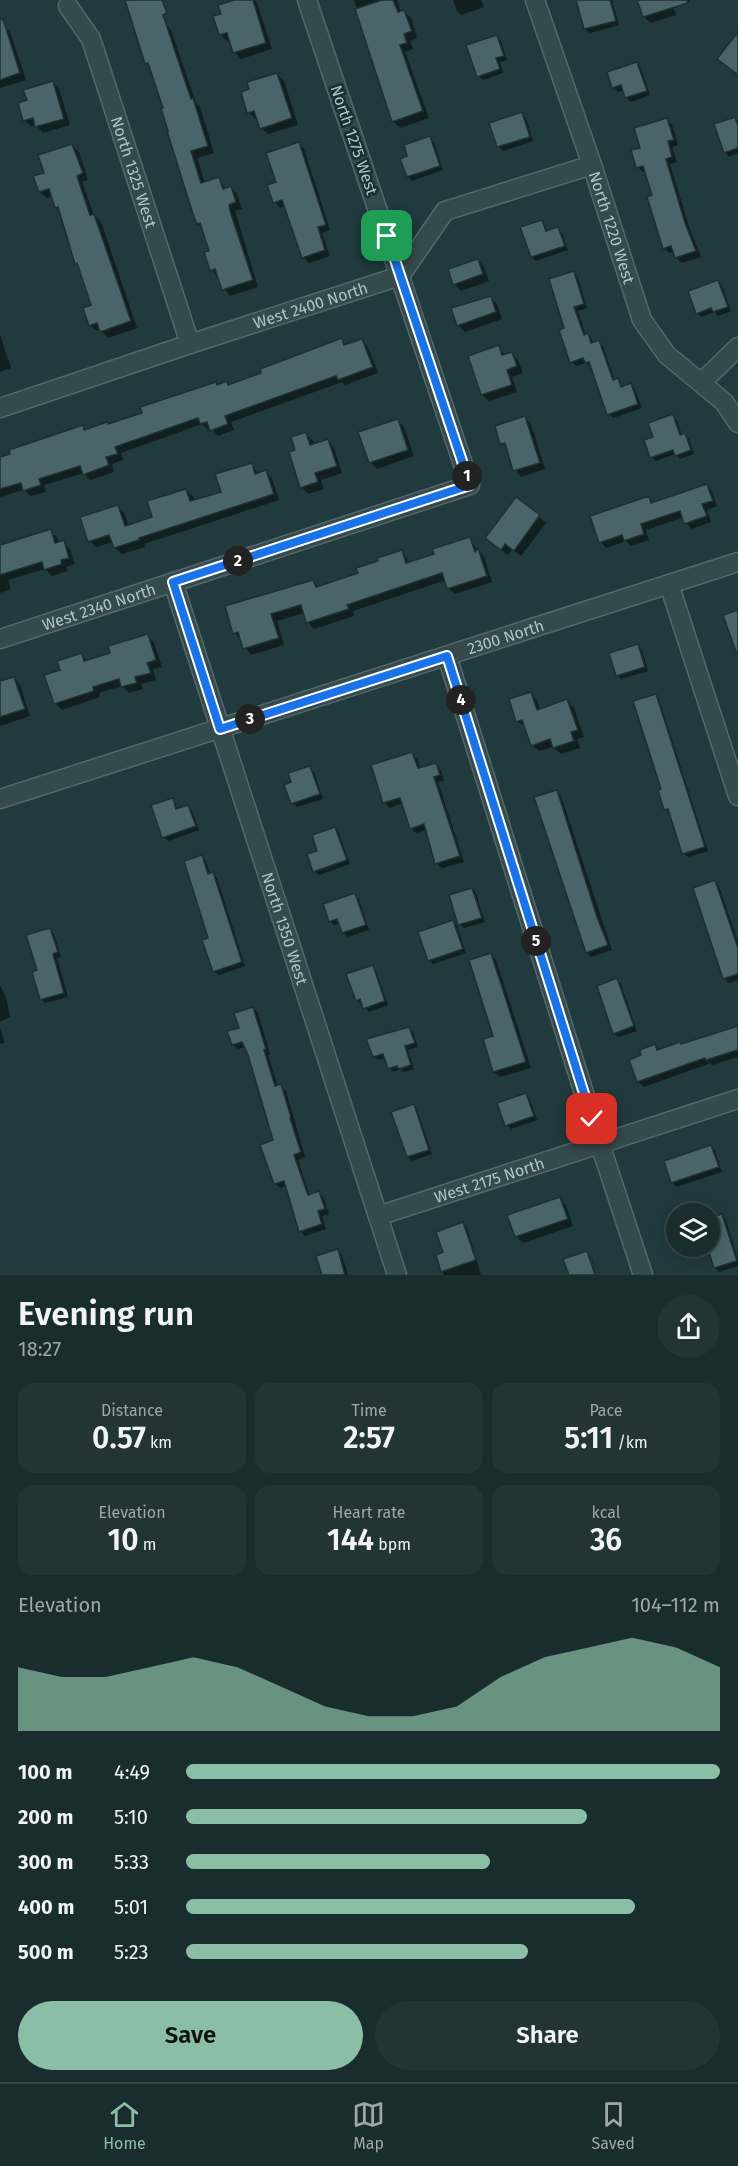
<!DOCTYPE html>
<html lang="en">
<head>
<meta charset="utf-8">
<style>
	:root { --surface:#192c2e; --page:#223436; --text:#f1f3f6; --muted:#9fa7aa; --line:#37484a; --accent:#8abfa5 }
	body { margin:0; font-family:"Fira Sans",sans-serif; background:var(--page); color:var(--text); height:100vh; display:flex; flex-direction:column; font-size:22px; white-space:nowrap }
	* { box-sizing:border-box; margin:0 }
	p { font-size:20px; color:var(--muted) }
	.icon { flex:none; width:33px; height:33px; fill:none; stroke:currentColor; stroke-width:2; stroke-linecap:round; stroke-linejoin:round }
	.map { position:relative; height:1275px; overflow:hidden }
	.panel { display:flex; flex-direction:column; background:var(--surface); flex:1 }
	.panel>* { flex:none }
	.fabs { position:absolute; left:666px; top:1203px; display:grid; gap:12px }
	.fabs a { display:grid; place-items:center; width:54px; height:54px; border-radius:50%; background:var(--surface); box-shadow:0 3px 15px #0003,0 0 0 2px var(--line); font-size:30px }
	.pin { position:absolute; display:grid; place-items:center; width:51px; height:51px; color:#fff; margin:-26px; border-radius:12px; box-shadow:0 3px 9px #0006 }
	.km { position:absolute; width:30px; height:30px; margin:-15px; border-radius:50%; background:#222; color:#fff; font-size:16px; line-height:30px; text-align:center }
	.round { display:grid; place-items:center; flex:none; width:63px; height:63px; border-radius:32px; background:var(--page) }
	.summary { display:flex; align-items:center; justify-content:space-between; height:102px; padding:0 18px }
	h1 { font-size:33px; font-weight:600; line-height:45px }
	.figures { display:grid; grid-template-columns:repeat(3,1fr); gap:9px; height:102px; padding:6px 18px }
	.figures div { display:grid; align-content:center; border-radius:15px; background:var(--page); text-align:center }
	.figures b { font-size:30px; font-weight:600 }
	.figures small { font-size:16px; font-weight:400 }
	.figures p { font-size:16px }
	.chart { height:168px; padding:12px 18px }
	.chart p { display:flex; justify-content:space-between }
	.chart svg { width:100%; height:108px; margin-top:6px; fill:var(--accent); opacity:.7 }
	.primary-button { display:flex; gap:12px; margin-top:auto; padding:12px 18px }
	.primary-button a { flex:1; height:69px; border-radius:36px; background:var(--accent); color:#111; font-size:24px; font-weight:600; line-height:69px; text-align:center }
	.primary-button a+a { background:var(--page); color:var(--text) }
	ul { padding:0 18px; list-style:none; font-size:20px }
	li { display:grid; grid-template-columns:96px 72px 1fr; align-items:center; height:45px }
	li i { height:15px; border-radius:8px; background:var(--accent) }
	.dock { display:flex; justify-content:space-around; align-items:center; height:84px; border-top:2px solid var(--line); background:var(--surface); font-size:16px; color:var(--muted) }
	.dock a { display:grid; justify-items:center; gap:3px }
	.dock .selected { color:var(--accent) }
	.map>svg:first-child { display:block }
</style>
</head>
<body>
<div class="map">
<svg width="738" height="1275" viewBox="0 0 738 1275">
	<rect width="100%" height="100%" fill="#213a3d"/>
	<!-- shadow -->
	<g fill="#0007">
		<polygon points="239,0 254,0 257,3 272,49 241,59 235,52 231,40 227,41 220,34 223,15"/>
		<polygon points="354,0 397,0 401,13 404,12 411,18 417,38 410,41 413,49 405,52 429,118 400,128 393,121"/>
		<polygon points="453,0 481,0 484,7 461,15 457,11"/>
		<polygon points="577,0 612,0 619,25 590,33 585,29"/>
		<polygon points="639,0 690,0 690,1 673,7 676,15 651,23 644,17"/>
		<polygon points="164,23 171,30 196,103 200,107 214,153 197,158 205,183 219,179 226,189 231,188 237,194 242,209 235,211 258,287 230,296 212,270 206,253 211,252 204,229 198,224 165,109 151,69 146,63"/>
		<polygon points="4,26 10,32 26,80 0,88 0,27"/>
		<polygon points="497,36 501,41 507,60 500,62 503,73 483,80 478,76"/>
		<polygon points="636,63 641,68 650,95 631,102 627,98 624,90 618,92 614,87"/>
		<polygon points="277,74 284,81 298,125 268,134 261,128 258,118 255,119 249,112"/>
		<polygon points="52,82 59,89 70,125 43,133 36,125 31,126 24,120 28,101"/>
		<polygon points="521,114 526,118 533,141 503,151 499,147 491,124"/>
		<polygon points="734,118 738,122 738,153 729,157 725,152"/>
		<polygon points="667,120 672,125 678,145 672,147 677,162 670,164 690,230 701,257 682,263 676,258 674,252 669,253 664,248 653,196 646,172 643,172 638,167 642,149"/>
		<polygon points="429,138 434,142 443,170 412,181 408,176 409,157"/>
		<polygon points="298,143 304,149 330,230 322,233 330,256 309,263 303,257 286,206 280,208 275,202 278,183"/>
		<polygon points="72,145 79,152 88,180 82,182 94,215 101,222 137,328 108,338 101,330 97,331 90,325 93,306 77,263 61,212 57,207 53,196 47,198 40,192 46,174"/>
		<polygon points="541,222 548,232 558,229 562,233 568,250 536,261 532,257 522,228"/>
		<polygon points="478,260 484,267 489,281 461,291 454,284"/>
		<polygon points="573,273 578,277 587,308 578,311 586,336 592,339 593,344 598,342 603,346 615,381 618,380 623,388 631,385 635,389 642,408 613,418 609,414 591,367 586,363 576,366 572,362 566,329"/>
		<polygon points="718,282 722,286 731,311 718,316 715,312 701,317 697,313"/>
		<polygon points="490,298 497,304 502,319 465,332 458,325"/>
		<polygon points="0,335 11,368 0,372"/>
		<polygon points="341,340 347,346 362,341 368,347 378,373 345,385 342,382 231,422 234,430 218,436 211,428 208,430 202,424 121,453 123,460 112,464 114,472 90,480 84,473 44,485 46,492 31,496 24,490 0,497 0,463 82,427 87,431 108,426 226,383 230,386"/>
		<polygon points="498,347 506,356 511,354 518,360 523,373 512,377 517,392 489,401 482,395 470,357"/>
		<polygon points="672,416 677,420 682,436 685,435 689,439 694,454 680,459 675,454 656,461 651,457 654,438"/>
		<polygon points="525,418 531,424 545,469 521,477 515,470 509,450 502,443"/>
		<polygon points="397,421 404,427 414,456 377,469 370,462"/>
		<polygon points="306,434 313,441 314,445 328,441 334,448 342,473 321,480 324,489 308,494 302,487 297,451"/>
		<polygon points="251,464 259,474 266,472 272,479 279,500 144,544 145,547 122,554 115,548 113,542 96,547 90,541 118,507 124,513 129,526 154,518 186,490 193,497 194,502 223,493"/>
		<polygon points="706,485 712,491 717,506 707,510 711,522 692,529 686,523 684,517 646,530 649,540 631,546 626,541 606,548 601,542 649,498 654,503"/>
		<polygon points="517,499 546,523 521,556 512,550 508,555 487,538"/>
		<polygon points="50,531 57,537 59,543 63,542 70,549 75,564 66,567 68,571 52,576 45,569 8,580 11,589 0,593 0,547"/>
		<polygon points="469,539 484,557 492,582 455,594 448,588 446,580 353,611 354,616 314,629 308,622 304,613 277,621 284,645 251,655 235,633 313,581 319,587 360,574 402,552 410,563 436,555"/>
		<polygon points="148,636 154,643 162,667 153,669 156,680 141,684 143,689 129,693 122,686 99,693 100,697 62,710 55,703 62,671 81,655 88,661 112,654"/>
		<polygon points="638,646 642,650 648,671 621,679 617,675"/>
		<polygon points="14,678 20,685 30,716 0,726 0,684"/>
		<polygon points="530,694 537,700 540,710 567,701 574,708 584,737 577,739 580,748 561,754 553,747 539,751 532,745 526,727 517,721"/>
		<polygon points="655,695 659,700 708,851 688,857 683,853 669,813 665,809"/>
		<polygon points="412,754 417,759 421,769 435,764 441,770 444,781 438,782 464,862 442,868 437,863 427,830 416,833 411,828 403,803 390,808 384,802"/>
		<polygon points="310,768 314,772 323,799 297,807 293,803"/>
		<polygon points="557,792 561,796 612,950 591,957 587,952"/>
		<polygon points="172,800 178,810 188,806 192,811 199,830 168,841 164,837"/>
		<polygon points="335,829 339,833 350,864 319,875 314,871 319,852"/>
		<polygon points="201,857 206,861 210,875 213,874 217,878 245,966 219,975 214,971"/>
		<polygon points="715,882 719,886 738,942 738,980 729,983 724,978"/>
		<polygon points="472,889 476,893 485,922 464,928 460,924"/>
		<polygon points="355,895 359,899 369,930 348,937 344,933 340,923 334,925 330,921"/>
		<polygon points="453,922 457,926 466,953 433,964 429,960"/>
		<polygon points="50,930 54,934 61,957 57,958 68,997 45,1003 41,999 39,971"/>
		<polygon points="490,954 496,960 531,1068 500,1077 494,1072 485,1040 495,1037"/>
		<polygon points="372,967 376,971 388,1005 369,1012 363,1003 361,1004 357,1000"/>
		<polygon points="617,980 621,984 637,1031 618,1037 614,1033"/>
		<polygon points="0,985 6,997 10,1017 0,1022"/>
		<polygon points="253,1008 258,1013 270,1054 268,1055 278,1087 281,1086 286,1091 305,1157 298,1160 310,1196 319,1193 324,1198 329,1214 322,1216 326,1229 305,1236 300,1231 287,1186 280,1188 275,1183 275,1141 246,1047 238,1049 233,1045"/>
		<polygon points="0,1028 5,1043 0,1044"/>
		<polygon points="409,1028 413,1032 418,1047 408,1050 414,1069 404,1072 401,1069 393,1072 389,1068 386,1058 378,1060 374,1056 368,1040"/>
		<polygon points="738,1028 738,1057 712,1065 711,1063 644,1087 638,1081 643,1056 655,1046 660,1051"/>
		<polygon points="526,1095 530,1099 537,1120 511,1129 507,1125"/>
		<polygon points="413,1106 417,1110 432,1154 412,1161 408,1157 393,1113"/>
		<polygon points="711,1147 715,1151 722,1172 676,1187 672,1182"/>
		<polygon points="560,1199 566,1205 573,1226 523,1243 516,1236"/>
		<polygon points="721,1216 726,1220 738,1260 738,1266 719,1272 715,1268 710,1246 710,1220"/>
		<polygon points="463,1224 467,1228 481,1275 444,1275 438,1255 445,1253"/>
		<polygon points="337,1251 342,1255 348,1275 323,1275"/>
		<polygon points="587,1253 592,1258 597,1275 591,1257 588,1257 593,1275 571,1275"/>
	</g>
	<!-- building -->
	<g fill="#496569" stroke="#1c3134" stroke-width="1.5">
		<polygon points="125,0 162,0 167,13 163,15 191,99 193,98 208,146 191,151 201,183 219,177 223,189 231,186 236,202 229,205 231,214 253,280 222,290 215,269 210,271 204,252 209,251 200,223 197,224 193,214 167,131 168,131 161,108 163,108 148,63 145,64"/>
		<polygon points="234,0 253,0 266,43 233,53 227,33 219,35 213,16 221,14 218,5"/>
		<polygon points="382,0 393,0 398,12 404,10 412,31 404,34 407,43 400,45 423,111 392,122 355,9"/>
		<polygon points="576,0 610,0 616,21 584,29"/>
		<polygon points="637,0 687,0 688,3 643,17"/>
		<polygon points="3,19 20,73 0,80 0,20"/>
		<polygon points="738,32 738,75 717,59"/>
		<polygon points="497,35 504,56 496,58 500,69 477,77 466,45"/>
		<polygon points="637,62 647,91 625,98 621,85 612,88 607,72"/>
		<polygon points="277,73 292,118 260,129 254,111 247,113 241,92 249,89 247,82"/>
		<polygon points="53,81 64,119 35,127 33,118 23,121 18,103 27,100 23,90"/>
		<polygon points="522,112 530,137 497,147 489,123"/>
		<polygon points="735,117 738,126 738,148 724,153 714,124"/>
		<polygon points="667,118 674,140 668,141 672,157 666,159 685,223 696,251 675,258 671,246 663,249 647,197 652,195 643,166 636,168 631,150 640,148 634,128"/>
		<polygon points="430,136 440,166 407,177 400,159 407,156 404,145"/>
		<polygon points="299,142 326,225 318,227 325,250 302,258 282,200 273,203 267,185 276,182 266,153"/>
		<polygon points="72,144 83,173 77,176 90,215 94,214 131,321 100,332 97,323 89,326 83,308 91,305 77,263 75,264 58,207 55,208 49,189 39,192 33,176 44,173 38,155"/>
		<polygon points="542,220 546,231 558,227 565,246 531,257 520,227"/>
		<polygon points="478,259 483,274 453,285 448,269"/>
		<polygon points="574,271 584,304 574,307 584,335 588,333 591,343 599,340 613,380 618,378 621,387 631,383 638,404 607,415 589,362 585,363 583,358 570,363 559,330 564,328 549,279"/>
		<polygon points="718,280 728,307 713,312 711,308 696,314 688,291"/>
		<polygon points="491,296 496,312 457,326 451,308"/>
		<polygon points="342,338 344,345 362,339 373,367 338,380 336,376 225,416 228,424 210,431 207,422 200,424 198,418 115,447 118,454 106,457 109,465 83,475 80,466 39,479 41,485 23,491 21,483 0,489 0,457 10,454 9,450 83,425 84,430 107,422 108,424 142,413 140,407 216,382 217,385 227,381 228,385 261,373 260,369"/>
		<polygon points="499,345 502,355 512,352 517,366 507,370 512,385 481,395 468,356"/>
		<polygon points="673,414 680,435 685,433 691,450 675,456 673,450 650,458 644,440 653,437 648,423"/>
		<polygon points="525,416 540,463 513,471 505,443 500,444 495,426"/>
		<polygon points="398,419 408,450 369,463 358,432"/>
		<polygon points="306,432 310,445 328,439 337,466 315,473 318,482 300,488 289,452 295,450 291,437"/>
		<polygon points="252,463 255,474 266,470 274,494 139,538 139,540 114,548 109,535 88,542 80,517 118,505 125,526 152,517 147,501 186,489 190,501 221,492 215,474"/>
		<polygon points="707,484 713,501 702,504 707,516 684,524 680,511 641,524 644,534 624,541 622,535 599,543 590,516 649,496 651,503"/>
		<polygon points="516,497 540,515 514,551 505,544 501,550 485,538"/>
		<polygon points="51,529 55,543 64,540 69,558 61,560 62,564 44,570 42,562 0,575 0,545"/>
		<polygon points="470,537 475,552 478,548 487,576 447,589 442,573 347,605 349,609 306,623 301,605 271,614 279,638 243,649 238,632 233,634 225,606 313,580 316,587 358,573 356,568 378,561 377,558 402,550 406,563 434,554 432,549"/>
		<polygon points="738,610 738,652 736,652 723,615"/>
		<polygon points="148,634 156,660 147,663 151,673 135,677 137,683 121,687 119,679 93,687 94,691 54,704 44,675 60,670 57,661 82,653 84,661 110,653 108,646"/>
		<polygon points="638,644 645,667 616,676 609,653"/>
		<polygon points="14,677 25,709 0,717 0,681"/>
		<polygon points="531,692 537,710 567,699 578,730 571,732 574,741 553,748 550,739 531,746 522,720 516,722 509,699"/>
		<polygon points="656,694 705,847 682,854 668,809 664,810 658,790 661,789 633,701"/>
		<polygon points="412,752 418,768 436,763 440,775 434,777 460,856 435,864 424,824 410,829 400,798 383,803 371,765"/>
		<polygon points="310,766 320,794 291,804 284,785 291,782 288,773"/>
		<polygon points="557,790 597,917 608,945 586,953 534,797"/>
		<polygon points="173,798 176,809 188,805 196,826 162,838 151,805"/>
		<polygon points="335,827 347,860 313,872 307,854 317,851 312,835"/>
		<polygon points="202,855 208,874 213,872 242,962 213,972 202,940 208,938 184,861"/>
		<polygon points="715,880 738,948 738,974 723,979 693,888"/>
		<polygon points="472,888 482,918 458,925 449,895"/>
		<polygon points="355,893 366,925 342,933 337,919 329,922 323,904"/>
		<polygon points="453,920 463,949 428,961 418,932"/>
		<polygon points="50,928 58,952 53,954 64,993 40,1000 32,972 37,970 26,935"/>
		<polygon points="491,953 526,1062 493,1072 483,1039 493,1036 469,960"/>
		<polygon points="373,965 385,1001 363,1009 360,999 356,1001 346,974"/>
		<polygon points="617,978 634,1026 613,1034 597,986"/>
		<polygon points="253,1007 266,1049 264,1050 275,1086 281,1084 291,1117 290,1118 301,1152 294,1155 308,1195 319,1191 325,1209 318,1211 322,1224 299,1232 284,1181 274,1184 260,1145 273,1140 248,1055 242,1042 232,1045 227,1031 239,1028 234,1013"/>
		<polygon points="738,1026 738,1050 706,1060 705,1058 637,1082 629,1060 641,1055 640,1050 655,1044 657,1050 680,1042 681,1044"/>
		<polygon points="409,1027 415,1043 405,1046 411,1065 399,1069 397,1066 388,1069 383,1054 373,1057 366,1039"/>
		<polygon points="526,1093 534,1116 505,1126 497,1103"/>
		<polygon points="414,1104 429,1150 407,1157 391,1112"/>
		<polygon points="711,1145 719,1167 671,1183 664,1161"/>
		<polygon points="560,1197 568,1219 515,1237 507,1215"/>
		<polygon points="722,1214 737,1261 714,1268 707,1246 710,1246 710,1218"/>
		<polygon points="463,1222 476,1260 441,1272 436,1255 443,1252 436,1232"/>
		<polygon points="338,1249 345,1275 322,1275 316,1256"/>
		<polygon points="587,1251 595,1275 569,1275 563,1259"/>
	</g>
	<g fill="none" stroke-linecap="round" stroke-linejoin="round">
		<defs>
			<g id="minor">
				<path id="s1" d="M535 0 592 165 642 320 667 355 724 402 738 423"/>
				<path id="s2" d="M68 6 91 39 190 344"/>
				<polyline points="701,383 738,347"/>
				<path id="s3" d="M0 408 190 344 400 276 445 211 592 165"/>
				<path id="s4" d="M173 582 397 1275"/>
				<polyline points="669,584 738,796"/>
				<path id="s5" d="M0 639 470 485 307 0"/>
				<polyline points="447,656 600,1144 643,1275"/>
				<path id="s6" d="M0 799 738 562"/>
				<path id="s7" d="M378 1216 738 1099"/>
			</g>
		</defs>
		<!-- minor casing -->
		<use href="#minor" stroke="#53686b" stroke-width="21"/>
		<!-- minor -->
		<use href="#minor" stroke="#354a4d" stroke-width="18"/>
	</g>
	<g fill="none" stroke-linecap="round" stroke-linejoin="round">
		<defs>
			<polyline id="route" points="387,236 470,485 173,582 220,729 447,656 592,1119"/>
		</defs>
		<!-- route casing -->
		<use href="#route" stroke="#fff" stroke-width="12"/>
		<!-- route -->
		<use href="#route" stroke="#1a73e8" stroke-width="8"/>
	</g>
	<g text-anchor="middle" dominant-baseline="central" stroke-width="5" stroke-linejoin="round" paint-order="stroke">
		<!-- street labels -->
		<g font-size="16" fill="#b0c5c9" stroke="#1a2f32">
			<text transform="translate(354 140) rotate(71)">North 1275 West</text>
			<text stroke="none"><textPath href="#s2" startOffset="180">North 1325 West</textPath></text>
			<text stroke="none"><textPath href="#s1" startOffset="240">North 1220 West</textPath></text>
			<text stroke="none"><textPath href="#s3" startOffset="327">West 2400 North</textPath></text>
			<text stroke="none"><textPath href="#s5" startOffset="104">West 2340 North</textPath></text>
			<text stroke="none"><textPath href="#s6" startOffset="531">2300 North</textPath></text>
			<text stroke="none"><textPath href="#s4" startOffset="364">North 1350 West</textPath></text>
			<text stroke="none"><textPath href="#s7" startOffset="117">West 2175 North</textPath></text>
		</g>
	</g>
</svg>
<div class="fabs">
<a><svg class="icon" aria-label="layers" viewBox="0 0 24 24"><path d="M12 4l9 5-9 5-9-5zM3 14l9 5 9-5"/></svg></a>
</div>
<div class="pin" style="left:387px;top:236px;background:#1e9e55"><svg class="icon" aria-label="arrive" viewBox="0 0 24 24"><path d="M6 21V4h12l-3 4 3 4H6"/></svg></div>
<div class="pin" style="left:592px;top:1119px;background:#d93025"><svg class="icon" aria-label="check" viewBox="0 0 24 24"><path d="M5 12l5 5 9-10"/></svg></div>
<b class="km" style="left:467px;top:476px">1</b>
<b class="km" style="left:238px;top:561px">2</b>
<b class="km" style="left:250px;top:719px">3</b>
<b class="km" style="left:461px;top:700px">4</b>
<b class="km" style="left:536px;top:941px">5</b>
</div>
<section class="panel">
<div class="summary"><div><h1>Evening run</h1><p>18:27</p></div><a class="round"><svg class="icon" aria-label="share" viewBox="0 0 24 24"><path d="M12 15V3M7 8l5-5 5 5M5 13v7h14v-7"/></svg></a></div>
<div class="figures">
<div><p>Distance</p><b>0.57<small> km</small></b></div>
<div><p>Time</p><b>2:57</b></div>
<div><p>Pace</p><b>5:11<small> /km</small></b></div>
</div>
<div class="figures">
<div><p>Elevation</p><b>10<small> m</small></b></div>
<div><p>Heart rate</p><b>144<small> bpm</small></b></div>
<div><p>kcal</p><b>36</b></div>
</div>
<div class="chart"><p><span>Elevation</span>104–112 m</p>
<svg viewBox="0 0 160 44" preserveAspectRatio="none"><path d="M0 44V18L10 22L20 22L30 18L40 14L50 18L60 26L70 34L80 38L90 38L100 34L110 22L120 14L130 10L140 6L150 10L160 18V44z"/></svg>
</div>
<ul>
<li><b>100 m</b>4:49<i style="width:100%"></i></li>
<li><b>200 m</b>5:10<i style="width:75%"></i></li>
<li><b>300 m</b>5:33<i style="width:57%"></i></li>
<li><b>400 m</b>5:01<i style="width:84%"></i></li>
<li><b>500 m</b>5:23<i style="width:64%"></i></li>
</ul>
<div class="primary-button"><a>Save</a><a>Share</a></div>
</section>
<nav class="dock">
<a class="selected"><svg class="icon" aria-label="home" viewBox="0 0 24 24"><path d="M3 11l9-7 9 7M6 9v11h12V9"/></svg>Home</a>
<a><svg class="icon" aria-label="map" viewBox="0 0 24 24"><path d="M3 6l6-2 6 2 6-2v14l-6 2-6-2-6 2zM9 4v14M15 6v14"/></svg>Map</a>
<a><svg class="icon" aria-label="saved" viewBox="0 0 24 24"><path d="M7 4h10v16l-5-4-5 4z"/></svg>Saved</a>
</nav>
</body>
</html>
